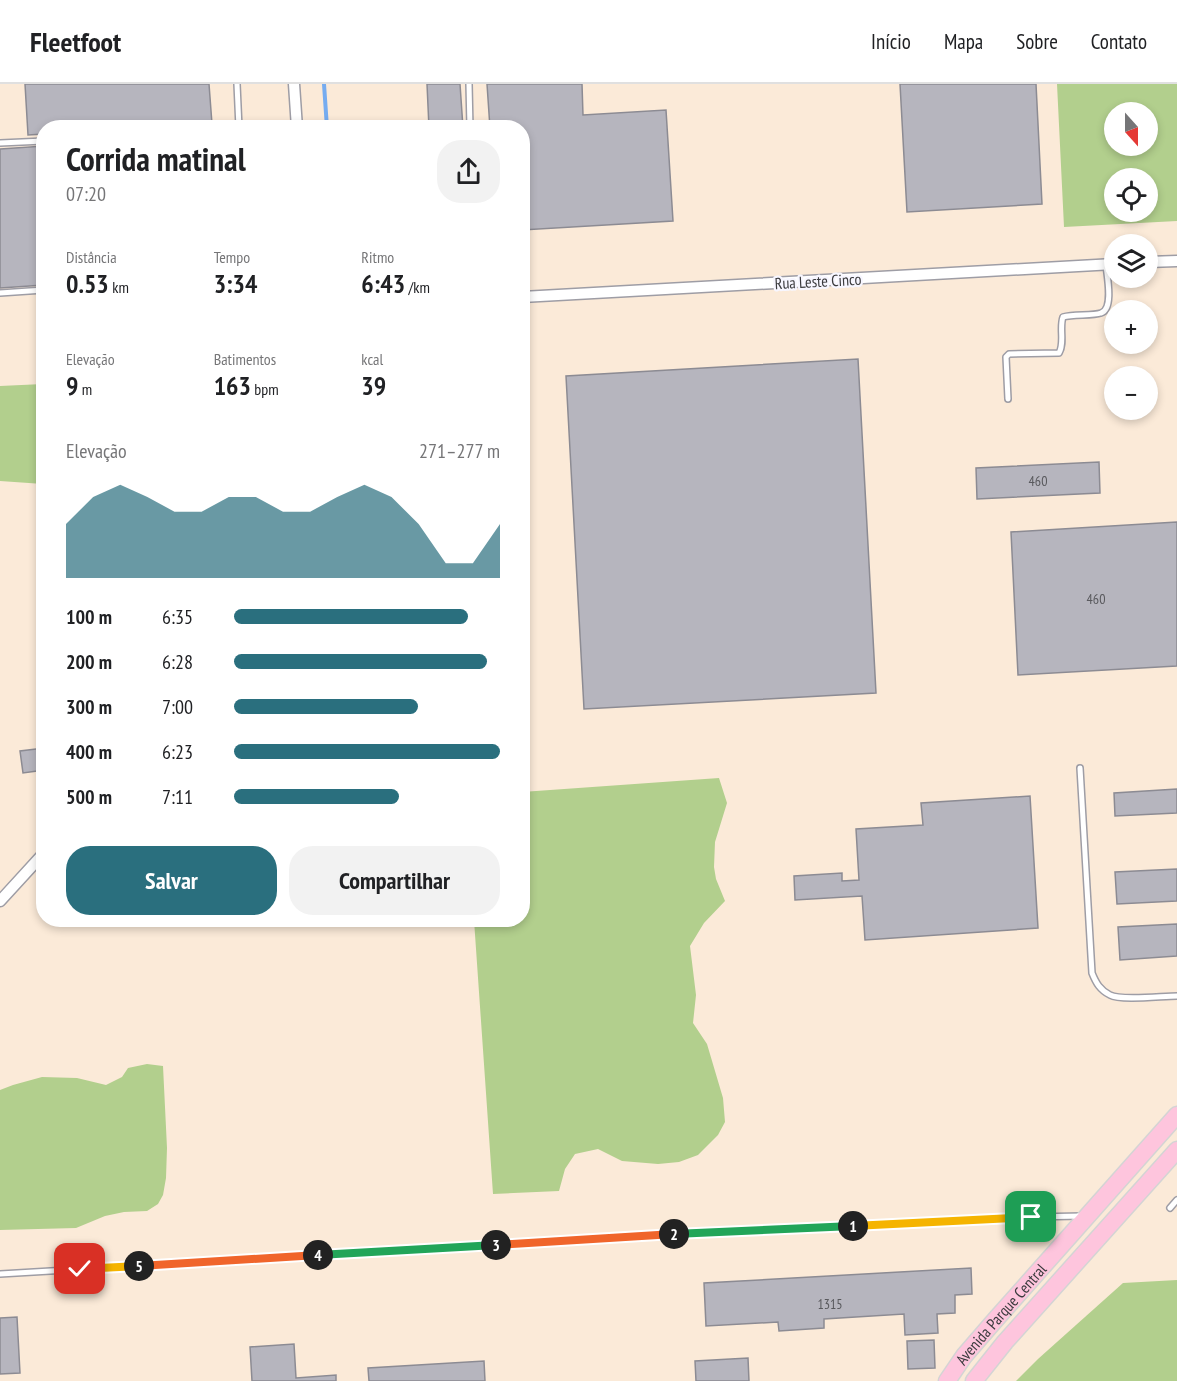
<!DOCTYPE html>
<html lang="pt">
<head>
<meta charset="utf-8">
<style>
	:root { --surface:#fff; --page:#f2f2f2; --text:#202124; --muted:#757577; --line:#e0e0e0; --accent:#2a6f7e }
	body { margin:0; font-family:"PT Sans Narrow",sans-serif; background:var(--page); color:var(--text); height:100vh; display:flex; flex-direction:column; font-size:22px; white-space:nowrap }
	* { box-sizing:border-box; margin:0 }
	p { font-size:20px; color:var(--muted) }
	.icon { flex:none; width:33px; height:33px; fill:none; stroke:currentColor; stroke-width:2; stroke-linecap:round; stroke-linejoin:round }
	.map { position:relative; flex:1; overflow:hidden }
	.drawer { position:absolute; left:36px; top:36px; width:494px; height:807px; display:flex; flex-direction:column; background:var(--surface); border-radius:24px; box-shadow:0 3px 9px #0003 }
	.drawer>* { flex:none }
	.needle { width:39px; rotate:159deg }
	.controls { position:absolute; left:1104px; top:18px; display:grid; gap:12px }
	.controls a { display:grid; place-items:center; width:54px; height:54px; border-radius:50%; background:var(--surface); box-shadow:0 3px 9px #0003; font-size:30px }
	.pin { position:absolute; display:grid; place-items:center; width:51px; height:51px; color:#fff; margin:-26px; border-radius:12px; box-shadow:0 3px 9px #0006 }
	.km { position:absolute; width:30px; height:30px; margin:-15px; border-radius:50%; background:#222; color:#fff; font-size:16px; line-height:30px; text-align:center }
	.round { display:grid; place-items:center; flex:none; width:63px; height:63px; border-radius:24px; background:var(--page) }
	.head { display:flex; align-items:center; justify-content:space-between; height:102px; padding:0 30px }
	h1 { font-size:33px; font-weight:800; line-height:45px }
	.stats { display:grid; grid-template-columns:repeat(3,1fr); gap:9px; height:102px; padding:6px 30px }
	.stats div { display:grid; align-content:center }
	.stats b { font-size:26px; font-weight:800 }
	.stats small { font-size:16px; font-weight:400 }
	.stats p { font-size:16px }
	.chart { height:168px; padding:12px 30px }
	.chart p { display:flex; justify-content:space-between }
	.chart svg { width:100%; height:108px; margin-top:6px; fill:var(--accent); opacity:.7 }
	.button { display:flex; gap:12px; margin-top:auto; padding:12px 30px }
	.button a { flex:1; height:69px; border-radius:24px; background:var(--accent); color:#fff; font-size:24px; font-weight:800; line-height:69px; text-align:center }
	.button a+a { background:var(--page); color:var(--text) }
	ul { padding:0 30px; list-style:none; font-size:20px }
	li { display:grid; grid-template-columns:96px 72px 1fr; align-items:center; height:45px }
	li i { height:15px; border-radius:8px; background:var(--accent) }
	header { display:flex; align-items:center; gap:36px; box-sizing:border-box; height:84px; padding:0 30px; background:var(--surface); border-bottom:2px solid var(--line) }
	header strong { font-size:28px }
	nav { display:flex; gap:33px; margin-inline-start:auto; font-size:21px }
	.map>svg:first-child { display:block }
</style>
</head>
<body>
<header>
<strong>Fleetfoot</strong>
<nav><a>Início</a><a>Mapa</a><a>Sobre</a><a>Contato</a></nav>
</header>
<div class="map">
<svg width="1177" height="1297" viewBox="0 0 1177 1297">
	<rect width="100%" height="100%" fill="#f7f6ff"/>
	<!-- industrial -->
	<path fill="#fbead8" fill-rule="evenodd" d="M0 0H1177V1297H0ZM1114 28H1148V62H1114ZM44 44H522V836H44ZM1114 94H1148V128H1114ZM1114 160H1148V194H1114ZM1114 226H1148V260H1114ZM1114 292H1148V326H1114Z"/>
	<!-- green -->
	<g fill="#b2cf8d" fill-rule="evenodd">
		<path d="M1057 0H1177V137L1064 143ZM1114 28H1148V62H1114ZM1114 94H1148V128H1114Z"/>
		<polygon points="43,300 43,400 0,397 0,302"/>
		<polygon points="719,694 727,719 715,758 714,783 716,795 725,817 704,839 690,862 696,911 693,939 707,960 723,1014 725,1038 718,1051 698,1071 679,1078 658,1080 622,1077 598,1065 575,1070 565,1085 559,1107 493,1110 474,836 522,836 522,708"/>
		<polygon points="147,980 163,982 167,1064 166,1094 163,1111 158,1120 147,1127 124,1128 105,1132 76,1144 0,1146 0,1006 13,1001 42,993 77,994 106,1001 122,993 128,984"/>
		<polygon points="1177,1196 1177,1297 1016,1297 1038,1275 1123,1199"/>
	</g>
	<g fill="none" stroke-linecap="round" stroke-linejoin="round">
		<!-- stream -->
		<polyline stroke="#76acf0" stroke-width="4" points="324,0 327,44"/>
	</g>
	<!-- building -->
	<g fill="#b6b5be" stroke="#8c8b93" stroke-width="1.5">
		<polygon points="25,0 209,0 212,40 152,44 44,44 44,50 28,51"/>
		<polygon points="427,0 460,0 463,44 429,44"/>
		<polygon points="487,0 582,0 583,31 666,26 673,137 522,146 522,44 490,44"/>
		<polygon points="900,0 1036,0 1042,120 907,128"/>
		<polygon points="44,62 44,201 0,204 0,65"/>
		<polygon points="858,275 876,609 584,625 566,292"/>
		<polygon points="1099,378 1100,409 977,415 976,384"/>
		<polygon points="1177,438 1177,582 1018,591 1011,448"/>
		<polygon points="44,664 44,686 23,689 20,667"/>
		<polygon points="1177,705 1177,729 1115,732 1114,709"/>
		<polygon points="1030,712 1038,844 865,856 862,812 795,816 794,792 842,789 842,797 859,796 856,745 923,741 921,719"/>
		<polygon points="1177,785 1177,817 1117,820 1115,788"/>
		<polygon points="1177,840 1177,872 1120,876 1118,843"/>
		<polygon points="971,1184 972,1210 955,1211 955,1229 937,1230 938,1249 905,1251 904,1230 824,1235 824,1244 779,1247 778,1238 706,1242 704,1199"/>
		<polygon points="17,1233 20,1289 0,1290 0,1234"/>
		<polygon points="934,1256 935,1284 908,1285 907,1257"/>
		<polygon points="294,1260 296,1294 336,1291 336,1297 252,1297 250,1263"/>
		<polygon points="748,1274 749,1297 696,1297 695,1277"/>
		<polygon points="484,1277 485,1297 369,1297 368,1284"/>
	</g>
	<g fill="none" stroke-linecap="round" stroke-linejoin="round">
		<defs>
			<g id="service">
				<polyline points="237,0 239,44"/>
				<polyline points="469,0 470,44"/>
				<polyline points="0,59 44,57"/>
				<polyline points="0,209 44,206"/>
				<path d="M1008 315 1006 273 1009 270 1059 269C1065 259 1059 244 1063 233 1074 230 1092 232 1101 229 1114 225 1107 192 1106 181"/>
				<path d="M1080 684 1092 889C1096 899 1100 906 1110 911 1121 917 1162 912 1177 912"/>
				<polyline points="1170,1124 1177,1116"/>
				<polyline points="0,1190 639,1152 1031,1133 1082,1132"/>
			</g>
			<g id="minor">
				<polyline points="294,0 297,44"/>
				<polyline points="1148,178 1177,177"/>
				<polyline points="522,213 1114,180"/>
				<polyline points="0,817 44,769"/>
			</g>
			<g id="primary">
				<path id="s1" d="M947 1297 964 1272 996 1235 1177 1031"/>
				<polyline points="974,1297 1005,1258 1177,1066"/>
			</g>
		</defs>
		<!-- service casing -->
		<use href="#service" stroke="#9e9da5" stroke-width="8"/>
		<!-- minor casing -->
		<use href="#minor" stroke="#9e9da5" stroke-width="13"/>
		<!-- primary casing -->
		<use href="#primary" stroke="#d4d4d4" stroke-width="19"/>
		<!-- service -->
		<use href="#service" stroke="#fff" stroke-width="5"/>
		<!-- minor -->
		<use href="#minor" stroke="#fff" stroke-width="10"/>
		<!-- primary -->
		<use href="#primary" stroke="#fec5dd" stroke-width="16"/>
	</g>
	<g fill="none" stroke-linecap="round" stroke-linejoin="round">
		<defs>
			<polyline id="split-1" points="853,1142 1031,1133"/>
			<polyline id="split-2" points="674,1150 853,1142"/>
			<polyline id="split-3" points="496,1161 674,1150"/>
			<polyline id="split-4" points="318,1171 496,1161"/>
			<polyline id="split-5" points="139,1182 318,1171"/>
			<polyline id="split-6" points="80,1185 139,1182"/>
		</defs>
		<!-- split-1 casing -->
		<use href="#split-1" stroke="#fff" stroke-width="12"/>
		<!-- split-2 casing -->
		<use href="#split-2" stroke="#fff" stroke-width="12"/>
		<!-- split-3 casing -->
		<use href="#split-3" stroke="#fff" stroke-width="12"/>
		<!-- split-4 casing -->
		<use href="#split-4" stroke="#fff" stroke-width="12"/>
		<!-- split-5 casing -->
		<use href="#split-5" stroke="#fff" stroke-width="12"/>
		<!-- split-6 casing -->
		<use href="#split-6" stroke="#fff" stroke-width="12"/>
		<!-- split-1 -->
		<use href="#split-1" stroke="#f5b400" stroke-width="8"/>
		<!-- split-2 -->
		<use href="#split-2" stroke="#22a559" stroke-width="8"/>
		<!-- split-3 -->
		<use href="#split-3" stroke="#f0652b" stroke-width="8"/>
		<!-- split-4 -->
		<use href="#split-4" stroke="#22a559" stroke-width="8"/>
		<!-- split-5 -->
		<use href="#split-5" stroke="#f0652b" stroke-width="8"/>
		<!-- split-6 -->
		<use href="#split-6" stroke="#f5b400" stroke-width="8"/>
	</g>
	<g text-anchor="middle" dominant-baseline="central" stroke-width="4.5" stroke-linejoin="round" paint-order="stroke">
		<!-- number labels -->
		<g font-size="14" fill="#59595d">
			<text x="1038" y="397">460</text>
			<text x="1096" y="515">460</text>
			<text x="830" y="1220">1315</text>
		</g>
		<!-- street labels -->
		<g font-size="16" fill="#3a3a3d" stroke="#f7f6ff">
			<text transform="translate(818 197) rotate(-3)">Rua Leste Cinco</text>
			<text stroke="none"><textPath href="#s1" startOffset="86">Avenida Parque Central</textPath></text>
		</g>
	</g>
</svg>
<div class="controls">
<a><svg class="needle" viewBox="-14 -14 28 28"><path d="M0-13l5 13h-10z" fill="#e53935"/><path d="M0 13l5-13h-10z" fill="#757577"/></svg></a>
<a><svg class="icon" aria-label="locate" viewBox="0 0 24 24"><circle cx="12" cy="12" r="6"/><path d="M12 2v4M12 18v4M2 12h4M18 12h4"/></svg></a>
<a><svg class="icon" aria-label="layers" viewBox="0 0 24 24"><path d="M12 4l9 5-9 5-9-5zM3 14l9 5 9-5"/></svg></a>
<a>+</a>
<a>−</a>
</div>
<div class="pin" style="left:1031px;top:1133px;background:#1e9e55"><svg class="icon" aria-label="arrive" viewBox="0 0 24 24"><path d="M6 21V4h12l-3 4 3 4H6"/></svg></div>
<div class="pin" style="left:80px;top:1185px;background:#d93025"><svg class="icon" aria-label="check" viewBox="0 0 24 24"><path d="M5 12l5 5 9-10"/></svg></div>
<b class="km" style="left:853px;top:1142px">1</b>
<b class="km" style="left:674px;top:1150px">2</b>
<b class="km" style="left:496px;top:1161px">3</b>
<b class="km" style="left:318px;top:1171px">4</b>
<b class="km" style="left:139px;top:1182px">5</b>
<section class="drawer">
<div class="head"><div><h1>Corrida matinal</h1><p>07:20</p></div><a class="round"><svg class="icon" aria-label="share" viewBox="0 0 24 24"><path d="M12 15V3M7 8l5-5 5 5M5 13v7h14v-7"/></svg></a></div>
<div class="stats">
<div><p>Distância</p><b>0.53<small> km</small></b></div>
<div><p>Tempo</p><b>3:34</b></div>
<div><p>Ritmo</p><b>6:43<small> /km</small></b></div>
</div>
<div class="stats">
<div><p>Elevação</p><b>9<small> m</small></b></div>
<div><p>Batimentos</p><b>163<small> bpm</small></b></div>
<div><p>kcal</p><b>39</b></div>
</div>
<div class="chart"><p><span>Elevação</span>271–277 m</p>
<svg viewBox="0 0 160 44" preserveAspectRatio="none"><path d="M0 44V22L10 11L20 6L30 11L40 17L50 17L60 11L70 11L80 17L90 17L100 11L110 6L120 11L130 22L140 38L150 38L160 22V44z"/></svg>
</div>
<ul>
<li><b>100 m</b>6:35<i style="width:88%"></i></li>
<li><b>200 m</b>6:28<i style="width:95%"></i></li>
<li><b>300 m</b>7:00<i style="width:69%"></i></li>
<li><b>400 m</b>6:23<i style="width:100%"></i></li>
<li><b>500 m</b>7:11<i style="width:62%"></i></li>
</ul>
<div class="button"><a>Salvar</a><a>Compartilhar</a></div>
</section>
</div>
</body>
</html>
